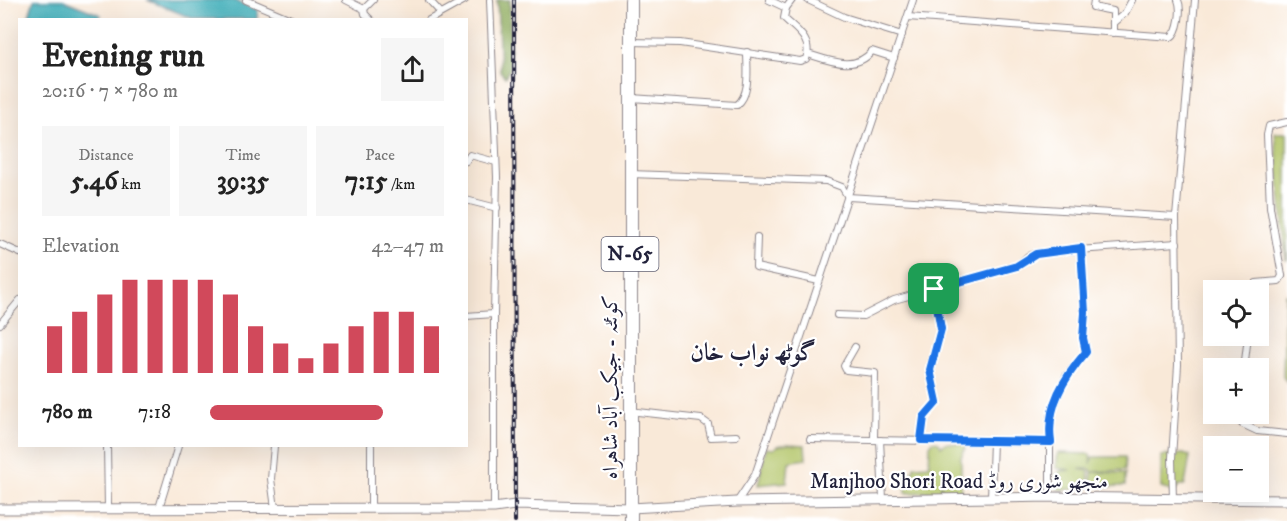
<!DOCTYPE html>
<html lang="en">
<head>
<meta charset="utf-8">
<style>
	:root { --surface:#fff; --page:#f6f6f6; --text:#222; --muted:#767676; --accent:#d1495b }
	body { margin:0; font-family:"IM FELL DW Pica",Amiri,serif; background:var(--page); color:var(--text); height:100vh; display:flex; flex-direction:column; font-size:22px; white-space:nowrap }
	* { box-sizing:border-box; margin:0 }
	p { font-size:20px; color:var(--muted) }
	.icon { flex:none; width:33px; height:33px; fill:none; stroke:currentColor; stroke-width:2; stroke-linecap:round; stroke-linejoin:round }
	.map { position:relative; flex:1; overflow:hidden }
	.side { position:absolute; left:18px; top:18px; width:450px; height:429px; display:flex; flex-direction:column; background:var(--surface); border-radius:0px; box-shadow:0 6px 24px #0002 }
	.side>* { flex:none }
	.buttons { position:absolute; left:1203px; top:280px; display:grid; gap:12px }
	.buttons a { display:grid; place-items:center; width:66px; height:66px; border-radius:0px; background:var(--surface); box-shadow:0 6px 24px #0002; font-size:30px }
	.pin { position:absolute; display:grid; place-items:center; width:51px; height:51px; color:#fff; margin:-26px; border-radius:12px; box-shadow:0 3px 9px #0006 }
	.round { display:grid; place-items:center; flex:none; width:63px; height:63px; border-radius:0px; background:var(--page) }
	.summary { display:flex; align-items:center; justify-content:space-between; height:102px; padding:0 24px }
	h1 { font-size:33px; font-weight:700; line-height:45px }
	.stats { display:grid; grid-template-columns:repeat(3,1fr); gap:9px; height:102px; padding:6px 24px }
	.stats div { display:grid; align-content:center; border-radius:0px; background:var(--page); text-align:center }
	.stats b { font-size:26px; font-weight:700 }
	.stats small { font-size:16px; font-weight:400 }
	.stats p { font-size:16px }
	.chart { height:168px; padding:12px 24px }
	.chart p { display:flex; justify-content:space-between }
	.chart svg { width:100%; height:108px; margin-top:6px; stroke:var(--accent); stroke-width:6 }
	ul { padding:0 24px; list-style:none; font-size:20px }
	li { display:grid; grid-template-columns:96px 72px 1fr; align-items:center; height:45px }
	li i { height:15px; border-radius:8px; background:var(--accent) }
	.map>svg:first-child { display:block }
</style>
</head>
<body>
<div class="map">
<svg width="1287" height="521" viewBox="0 0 1287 521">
	<rect width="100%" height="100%" fill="#fff"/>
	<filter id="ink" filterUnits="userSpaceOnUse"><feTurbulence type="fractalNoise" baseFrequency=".0167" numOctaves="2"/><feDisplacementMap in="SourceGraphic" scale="12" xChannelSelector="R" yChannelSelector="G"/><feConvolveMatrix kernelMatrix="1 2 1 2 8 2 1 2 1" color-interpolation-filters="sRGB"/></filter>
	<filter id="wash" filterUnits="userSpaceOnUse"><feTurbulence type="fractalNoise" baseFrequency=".008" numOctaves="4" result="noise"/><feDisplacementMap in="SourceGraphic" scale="24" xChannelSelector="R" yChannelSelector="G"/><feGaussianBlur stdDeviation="1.35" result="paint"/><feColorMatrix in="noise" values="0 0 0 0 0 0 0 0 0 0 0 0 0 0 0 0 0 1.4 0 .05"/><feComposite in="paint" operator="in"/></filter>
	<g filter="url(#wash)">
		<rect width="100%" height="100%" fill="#f9e9d8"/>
		<!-- green -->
		<g fill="#b2c568" stroke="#6a7452" stroke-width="1.5">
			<polygon points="1275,133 1287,133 1287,260 1286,260"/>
			<polygon points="1285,294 1287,294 1287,382 1283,377"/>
			<polygon points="933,441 939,442 941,446 945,443 967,444 961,457 961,491 955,494 942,493 941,481 941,492 906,493 906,472 913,472 914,466 929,465 930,445"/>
			<polygon points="788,444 805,445 806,459 789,462 787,482 758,485 766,448 774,449 777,446"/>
			<polygon points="1058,453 1090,454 1091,464 1092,457 1125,457 1125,470 1092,472 1125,473 1125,486 1090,487 1092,472 1090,469 1078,469 1089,471 1088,488 1060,490 1057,488 1060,483 1056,475 1061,471 1071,470 1056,468"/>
			<polygon points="1183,454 1190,456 1185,485 1180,485 1174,492 1161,488 1161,456"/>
		</g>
		<!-- forest -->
		<polygon fill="#8daa5c" stroke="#58664c" stroke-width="1.5" points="497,0 510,0 510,69 505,77 500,71"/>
		<!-- water -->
		<g fill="#3eaeb9" stroke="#30687a" stroke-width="1.5">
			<polygon points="34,0 63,0 101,15 99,19 28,19"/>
			<polygon points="147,0 233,0 258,10 257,19 194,19"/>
		</g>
	</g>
	<g filter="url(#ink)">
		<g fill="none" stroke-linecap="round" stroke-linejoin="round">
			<defs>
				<g id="street">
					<polyline points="246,0 293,20"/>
					<polyline points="346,0 364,9 365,14 371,20"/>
					<polyline points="429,0 440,12"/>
					<polyline points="490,0 497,177 494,314 494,508"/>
					<polyline points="769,0 786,8 792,0"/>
					<polyline points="808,0 844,17 902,35"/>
					<polyline points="1094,0 1093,7 1113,11 1113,33"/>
					<polyline points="364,9 373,0"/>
					<path d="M908 17 1171 37C1179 32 1182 9 1178 0"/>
					<polyline points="429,20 465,0"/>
					<polyline points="1113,23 1125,13 1132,0"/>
					<path d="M631 42 680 43 800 61 806 59C813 39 796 30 784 18L786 8"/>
					<path d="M808 54C830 61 856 72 872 51L894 58"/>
					<path d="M631 98 737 105C751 94 747 68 747 52"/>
					<polyline points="466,161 470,155 496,162"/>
					<polyline points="630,174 826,181 842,187 848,197 1176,217"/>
					<polyline points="466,200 497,208"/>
					<polyline points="757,237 756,267 819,281"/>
					<polyline points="0,244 20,253"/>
					<polyline points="1282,276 1270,207 1267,135 1269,126 1287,122"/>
					<polyline points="1252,291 1256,283 1279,281 1282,276"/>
					<polyline points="837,315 863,316 894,300 1017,266 1028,256 1036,253 1177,243"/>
					<polyline points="466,316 494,314"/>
					<polyline points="0,324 20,300"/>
					<polyline points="855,347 844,366 846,370 875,373 874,440"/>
					<polyline points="1244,369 1248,336"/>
					<polyline points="629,411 701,419 708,424 711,437 736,436"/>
					<polyline points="1239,414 1242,424 1257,431 1287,434"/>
					<polyline points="810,439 1051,443"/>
					<polyline points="880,440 883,499"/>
					<polyline points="921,440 924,418 937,402 930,370 941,329 934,289"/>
					<polyline points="107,446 108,508"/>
					<polyline points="274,446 271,479 275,508"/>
					<polyline points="371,446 371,508"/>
					<polyline points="1050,497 1050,417 1066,376 1087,352 1083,338 1085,313 1081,248"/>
					<polyline points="991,498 993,441"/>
					<polyline points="1173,500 1172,458 1178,365 1176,217 1195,0"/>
					<polyline points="737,502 755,475 913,0"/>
					<polyline points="159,508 178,446"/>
				</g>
				<polyline id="secondary" points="0,509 494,508 515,505 631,508 737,502 1050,497 1287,500"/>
				<polyline id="highway" points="631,521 631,0"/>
			</defs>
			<!-- street casing -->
			<use href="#street" stroke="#8e868a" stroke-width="8"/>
			<!-- secondary casing -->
			<use href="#secondary" stroke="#8e868a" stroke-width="11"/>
			<!-- highway casing -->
			<use href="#highway" stroke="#8e868a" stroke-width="14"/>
			<!-- street -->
			<use href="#street" stroke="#fff" stroke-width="6"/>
			<!-- secondary -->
			<use href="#secondary" stroke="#fff" stroke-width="9"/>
			<!-- highway -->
			<use href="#highway" stroke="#fff" stroke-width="12"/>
			<defs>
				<polyline id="rail" points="514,0 515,521"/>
			</defs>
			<!-- rail casing -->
			<use href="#rail" stroke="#22223b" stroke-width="4"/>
			<!-- rail -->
			<use href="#rail" stroke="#fff" stroke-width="1.5" stroke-dasharray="4.5" stroke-linecap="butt"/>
		</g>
	</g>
	<g fill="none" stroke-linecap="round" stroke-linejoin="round" filter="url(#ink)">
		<defs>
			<path id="route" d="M1081 248 1085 313 1083 338 1086 352C1064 378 1046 406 1051 442L921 440 924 417 937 402 930 370 941 329 934 289 1017 266 1036 254Z"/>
		</defs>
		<!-- route casing -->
		<use href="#route" stroke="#fff" stroke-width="12"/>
		<!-- route -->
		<use href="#route" stroke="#1a73e8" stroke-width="8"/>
	</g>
	<g text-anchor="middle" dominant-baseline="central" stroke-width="4.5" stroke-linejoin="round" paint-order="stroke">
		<!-- shield labels -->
		<rect fill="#fff" stroke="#646476" stroke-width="1.5" x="601.5" y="237" width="57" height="34" rx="4.5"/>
		<g font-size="20" font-weight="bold" fill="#22223b">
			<text x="630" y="254">N-65</text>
		</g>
		<!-- street labels -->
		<g font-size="21" fill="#22223b" stroke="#fff">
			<text transform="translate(611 387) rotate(-90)">کوئٹہ - جیکب آباد شاہراہ</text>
			<text x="959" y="482">Manjhoo Shori Road منجھو شوری روڈ</text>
		</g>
		<!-- quarter labels -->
		<g font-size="24" font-weight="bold" fill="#22223b" stroke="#fff">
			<text x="753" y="353">گوٹھ نواب خان</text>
		</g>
	</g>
</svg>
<div class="buttons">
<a><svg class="icon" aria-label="locate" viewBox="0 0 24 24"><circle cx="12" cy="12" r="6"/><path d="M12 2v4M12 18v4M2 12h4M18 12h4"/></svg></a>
<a>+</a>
<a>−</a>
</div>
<div class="pin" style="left:934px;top:289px;background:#1e9e55"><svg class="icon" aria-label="arrive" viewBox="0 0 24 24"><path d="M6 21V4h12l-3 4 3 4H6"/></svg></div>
<section class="side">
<div class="summary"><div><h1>Evening run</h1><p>20:16 · 7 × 780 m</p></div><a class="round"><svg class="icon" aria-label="share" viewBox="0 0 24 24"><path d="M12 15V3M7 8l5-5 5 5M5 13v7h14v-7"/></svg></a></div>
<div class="stats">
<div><p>Distance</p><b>5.46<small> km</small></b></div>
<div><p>Time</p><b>39:35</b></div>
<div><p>Pace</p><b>7:15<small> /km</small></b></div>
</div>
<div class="chart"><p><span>Elevation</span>42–47 m</p>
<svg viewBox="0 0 160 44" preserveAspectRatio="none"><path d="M5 44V25M15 44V19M25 44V12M35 44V6M45 44V6M55 44V6M65 44V6M75 44V12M85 44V25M95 44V32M105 44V38M115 44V32M125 44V25M135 44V19M145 44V19M155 44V25"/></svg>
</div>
<ul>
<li><b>780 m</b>7:18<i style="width:74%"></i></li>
</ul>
</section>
</div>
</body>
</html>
